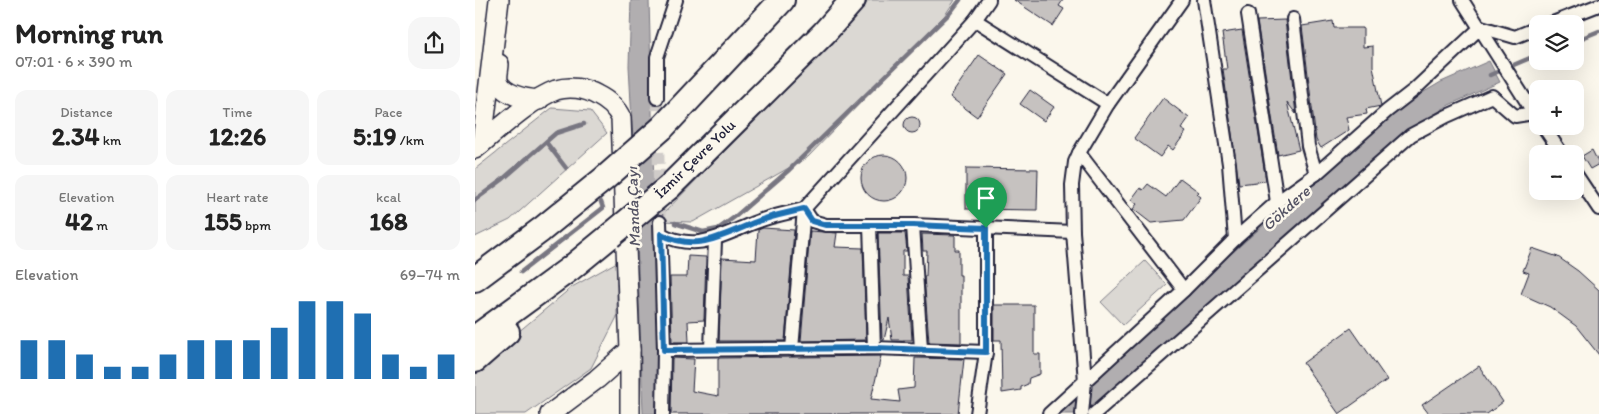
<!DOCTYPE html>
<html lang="en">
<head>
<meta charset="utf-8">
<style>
	:root { --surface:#fff; --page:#f6f6f6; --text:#222; --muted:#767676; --accent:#1f6fb2 }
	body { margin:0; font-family:Itim,sans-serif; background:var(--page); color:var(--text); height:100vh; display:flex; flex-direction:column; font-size:19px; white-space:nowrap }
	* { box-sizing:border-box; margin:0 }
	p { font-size:16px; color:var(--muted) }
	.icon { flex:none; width:28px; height:28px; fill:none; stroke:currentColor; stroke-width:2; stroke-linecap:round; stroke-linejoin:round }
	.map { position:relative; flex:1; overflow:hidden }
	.details { display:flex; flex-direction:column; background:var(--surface); width:475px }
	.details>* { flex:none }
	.tools { position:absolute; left:1054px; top:15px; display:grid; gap:10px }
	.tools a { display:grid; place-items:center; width:55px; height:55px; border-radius:10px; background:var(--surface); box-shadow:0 5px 20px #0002; font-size:25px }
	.pin { position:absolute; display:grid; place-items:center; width:42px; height:42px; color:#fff; margin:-51px -21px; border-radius:50% 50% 50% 0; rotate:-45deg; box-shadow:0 0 5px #0007 }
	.pin .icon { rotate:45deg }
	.round { display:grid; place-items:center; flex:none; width:52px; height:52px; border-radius:15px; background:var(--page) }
	.overview { display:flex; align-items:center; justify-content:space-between; height:85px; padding:0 15px }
	h1 { font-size:28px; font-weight:700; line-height:38px }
	.metrics { display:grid; grid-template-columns:repeat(3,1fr); gap:8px; height:85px; padding:5px 15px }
	.metrics div { display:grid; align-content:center; border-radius:12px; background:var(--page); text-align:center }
	.metrics b { font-size:25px; font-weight:700 }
	.metrics small { font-size:14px; font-weight:400 }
	.metrics p { font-size:14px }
	.chart { height:140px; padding:10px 15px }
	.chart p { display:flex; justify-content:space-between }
	.chart svg { width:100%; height:90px; margin-top:5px; stroke:var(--accent); stroke-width:6 }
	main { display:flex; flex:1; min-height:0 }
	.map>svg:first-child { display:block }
</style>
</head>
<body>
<main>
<section class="details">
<div class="overview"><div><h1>Morning run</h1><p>07:01 · 6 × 390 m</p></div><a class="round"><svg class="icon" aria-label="share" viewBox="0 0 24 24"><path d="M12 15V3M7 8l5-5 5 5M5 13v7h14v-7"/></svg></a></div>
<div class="metrics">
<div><p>Distance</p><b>2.34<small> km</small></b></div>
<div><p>Time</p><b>12:26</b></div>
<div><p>Pace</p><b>5:19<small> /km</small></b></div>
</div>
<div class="metrics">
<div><p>Elevation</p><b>42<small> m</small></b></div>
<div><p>Heart rate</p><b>155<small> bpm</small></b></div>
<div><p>kcal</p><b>168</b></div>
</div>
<div class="chart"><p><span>Elevation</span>69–74 m</p>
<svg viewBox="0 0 160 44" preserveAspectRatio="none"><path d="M5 44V25M15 44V25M25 44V32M35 44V38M45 44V38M55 44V32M65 44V25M75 44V25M85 44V25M95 44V19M105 44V6M115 44V6M125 44V12M135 44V32M145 44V38M155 44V32"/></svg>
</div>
</section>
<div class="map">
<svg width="1124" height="414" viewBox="0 0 1124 414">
	<rect width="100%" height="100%" fill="#fbf7ec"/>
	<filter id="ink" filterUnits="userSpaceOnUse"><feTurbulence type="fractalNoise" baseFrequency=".02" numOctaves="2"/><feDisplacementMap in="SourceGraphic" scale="10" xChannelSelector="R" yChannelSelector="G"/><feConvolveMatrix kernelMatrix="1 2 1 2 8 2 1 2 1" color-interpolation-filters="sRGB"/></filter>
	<g filter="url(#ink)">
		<!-- green -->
		<g fill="#dbd8d3" stroke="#7e7d87">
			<polygon points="394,0 480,0 470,15 333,157 218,222 181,221 372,26"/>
			<polygon points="77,108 115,111 132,133 35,220 0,237 0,169"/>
			<polygon points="670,261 692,285 648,325 626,302"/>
			<polygon points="142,262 142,317 116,368 51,414 0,414 0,368 97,287"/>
		</g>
		<!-- water -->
		<g fill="#b1aeb0" stroke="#787681">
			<polygon points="156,0 174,0 185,414 168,414 160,178 154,66"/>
			<polygon points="1014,61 1025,82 974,105 931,132 612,414 580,414 767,244 927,105 966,82"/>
		</g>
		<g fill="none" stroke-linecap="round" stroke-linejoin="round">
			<!-- stream -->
			<g stroke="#787681" stroke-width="4.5">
				<polyline points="1100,41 1124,31"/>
				<polyline points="1015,75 1062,55"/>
				<polyline points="71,142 91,168"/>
				<polyline points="0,200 27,180 81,133 109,124"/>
				<polyline points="200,223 228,232 243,229 261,216 314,170 475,13 485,0"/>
				<polyline points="46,272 128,208 126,202"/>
			</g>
		</g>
		<!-- building -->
		<g fill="#c6c2c0" stroke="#22223b">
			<polygon points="539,0 588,0 584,6 589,9 578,26"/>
			<polygon points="810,20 821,114 812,102 824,150 803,155 782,21"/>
			<polygon points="858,21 859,28 888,28 888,47 898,46 898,66 906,106 891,109 892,114 871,117 874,130 846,148 841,140 827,26"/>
			<polygon points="767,30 791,181 764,184 748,69 752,69 747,33"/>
			<polygon points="504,55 532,74 502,117 475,97"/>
			<polygon points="555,90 579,107 569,121 545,104"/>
			<polygon points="688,98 714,118 706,129 711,132 698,150 693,146 685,157 659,138"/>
			<circle cx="437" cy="125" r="8"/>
			<polygon points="1117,150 1124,164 1115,169 1107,156"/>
			<circle cx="409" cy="178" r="23"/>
			<polygon points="491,168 563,169 562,210 491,209"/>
			<polygon points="705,178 724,192 722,194 726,197 709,220 676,223 658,209 662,204 656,200 665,188 668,190 673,184 691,197"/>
			<polygon points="288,228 319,230 310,341 244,341 247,258 281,260 283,230"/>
			<polygon points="335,231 362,233 360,247 388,248 391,340 326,341"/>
			<polygon points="403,233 430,233 432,251 428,251 428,276 433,276 437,340 417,340 414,318 409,340 407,340"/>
			<polygon points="447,234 480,235 480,250 484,250 484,275 486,275 486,343 454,342 449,276 451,276 452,251 448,251"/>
			<polygon points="1057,248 1083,257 1103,271 1124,290 1124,355 1101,326 1075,307 1046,294 1054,273 1048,271"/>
			<polygon points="213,256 231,257 229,320 213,321 214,342 197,342 195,277 212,277"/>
			<polygon points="519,305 559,305 559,354 565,354 565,374 554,378 553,384 546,387 546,390 527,393 526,340 519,340"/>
			<polygon points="876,328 912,380 864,414 828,363"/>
			<polygon points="406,356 396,399 425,402 423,390 439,388 440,358 489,359 483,414 196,414 197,358 219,359 217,391 243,396 243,358"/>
			<polygon points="1004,366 1028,402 1012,414 954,414 947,405"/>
		</g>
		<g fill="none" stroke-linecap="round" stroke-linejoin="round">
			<!-- street-tunnel -->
			<polyline stroke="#d0ccc9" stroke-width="12" stroke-dasharray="12 6" stroke-linecap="butt" points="182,98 185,222"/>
			<defs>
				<g id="street">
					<polyline points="729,0 754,164 760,239"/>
					<polyline points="987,0 1062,118"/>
					<polyline points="773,14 802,202"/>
					<polyline points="818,19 833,146 841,174"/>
					<polyline points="500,20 633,104"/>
					<polyline points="1075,24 1124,5"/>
					<polyline points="182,98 182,57 201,0"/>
					<polyline points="1068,126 1087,154"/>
					<polyline points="604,153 709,290"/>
					<polyline points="1100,173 1124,209"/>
					<polyline points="185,222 189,350 188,414"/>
					<polyline points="395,225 399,348"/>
					<polyline points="438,225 446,349"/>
					<path d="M186 234C222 253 247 235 281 222 296 216 313 213 329 209L337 221 351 225H438L598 232"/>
					<polyline points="236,349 240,240"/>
					<polyline points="317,349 329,209 500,20 514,0"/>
					<polyline points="189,350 399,348 511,352"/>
					<polyline points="502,414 511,352 511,228"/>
					<polyline points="574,414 709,290 760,239 802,202 841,174 912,111 939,90 1006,27 1040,37 1062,28"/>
					<polyline points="607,414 610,381 598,232 597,185 600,162 604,153 633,104 707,0"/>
					<polyline points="619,414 936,135 972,116 1017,96 1040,116 1059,113"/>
				</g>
				<g id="secondary">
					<path d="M24 64C24 69 22 75 23 80 27 95 51 99 64 100"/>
					<polyline points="7,143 24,0"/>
					<path d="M0 149C22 131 54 100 81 90 94 86 110 88 122 95 132 100 141 107 146 118L155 350V414"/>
					<polyline points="75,414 122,379 155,350"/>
				</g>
				<g id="highway">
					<polyline points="187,128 307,0"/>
					<polyline points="194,187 349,33 378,0"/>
					<polyline points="0,279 66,230 130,178"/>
					<polyline points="0,338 96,268 135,236"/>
					<polyline points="0,360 32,332"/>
				</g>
			</defs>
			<!-- street casing -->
			<use href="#street" stroke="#22223b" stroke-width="16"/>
			<!-- secondary casing -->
			<use href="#secondary" stroke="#22223b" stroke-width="22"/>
			<!-- highway casing -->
			<use href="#highway" stroke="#22223b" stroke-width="28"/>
			<!-- street -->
			<use href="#street" stroke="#fbf7ec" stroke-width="12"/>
			<!-- secondary -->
			<use href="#secondary" stroke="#fbf7ec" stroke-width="19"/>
			<!-- highway -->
			<use href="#highway" stroke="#fbf7ec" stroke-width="24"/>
			<defs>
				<g id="highway-bridge">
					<polyline points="130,178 187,128"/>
					<polyline points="135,236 194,187"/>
				</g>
			</defs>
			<!-- highway-bridge casing -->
			<use href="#highway-bridge" stroke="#22223b" stroke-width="28" stroke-linecap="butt"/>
			<!-- highway-bridge -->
			<use href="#highway-bridge" stroke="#fbf7ec" stroke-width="24"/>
		</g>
	</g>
	<g fill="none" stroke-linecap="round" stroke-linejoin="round" filter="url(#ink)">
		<defs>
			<path id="route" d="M329 209 337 221 351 225H438L511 228V352L400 348 189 350 186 234C223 253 247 235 281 222 296 216 313 213 329 209Z"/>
		</defs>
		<!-- route casing -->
		<use href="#route" stroke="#fff" stroke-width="10"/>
		<!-- route -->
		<use href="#route" stroke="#1f6fb2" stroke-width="6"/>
	</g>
	<g text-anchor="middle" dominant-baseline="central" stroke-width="5" stroke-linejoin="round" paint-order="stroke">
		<!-- street labels -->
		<g font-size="15" fill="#22223b" stroke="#fbf7ec">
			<text transform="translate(220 159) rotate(-44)">İzmir Çevre Yolu</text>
		</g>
		<!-- water labels -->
		<g font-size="16" font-style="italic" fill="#545364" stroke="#fbf7ec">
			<text transform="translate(158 207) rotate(-92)">Manda Çayı</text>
			<text transform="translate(811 208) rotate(-42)">Gökdere</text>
		</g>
	</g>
</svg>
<div class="tools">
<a><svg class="icon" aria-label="layers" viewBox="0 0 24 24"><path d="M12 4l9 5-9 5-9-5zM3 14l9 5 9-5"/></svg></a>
<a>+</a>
<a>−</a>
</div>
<div class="pin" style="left:511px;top:228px;background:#1e9e55"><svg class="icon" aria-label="arrive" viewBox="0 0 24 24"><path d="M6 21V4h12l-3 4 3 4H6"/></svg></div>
</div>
</main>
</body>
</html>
